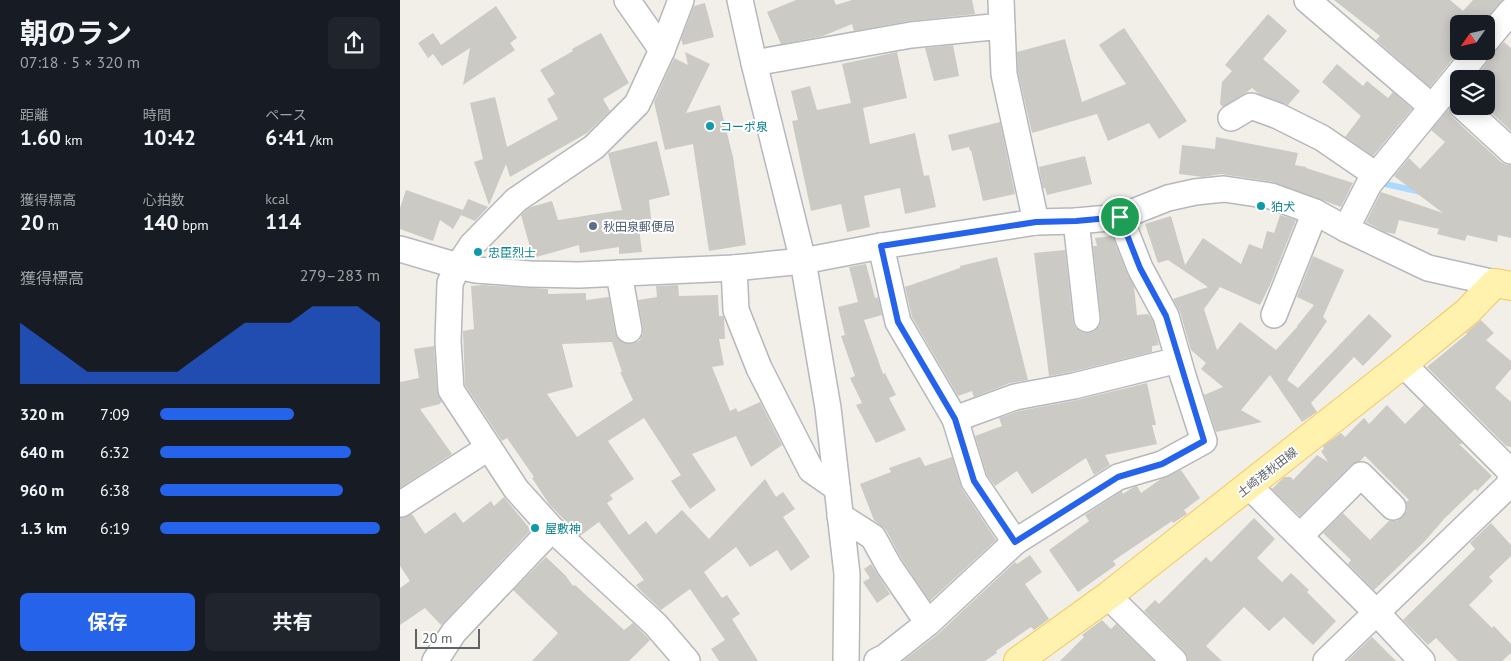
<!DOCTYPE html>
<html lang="ja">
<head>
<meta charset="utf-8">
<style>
	:root { --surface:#171b24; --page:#20242c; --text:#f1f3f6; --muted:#9ea1a6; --accent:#2563eb }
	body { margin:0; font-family:"PT Sans","Noto Sans JP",sans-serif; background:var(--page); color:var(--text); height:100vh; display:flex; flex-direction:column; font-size:19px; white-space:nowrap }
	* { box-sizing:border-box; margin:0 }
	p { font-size:16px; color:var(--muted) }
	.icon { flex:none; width:28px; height:28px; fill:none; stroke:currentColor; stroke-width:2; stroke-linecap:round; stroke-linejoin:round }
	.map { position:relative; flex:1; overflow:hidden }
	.panel { display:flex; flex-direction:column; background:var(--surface); width:400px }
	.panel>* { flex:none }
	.needle { width:32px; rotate:236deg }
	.fabs { position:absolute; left:1050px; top:15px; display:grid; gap:10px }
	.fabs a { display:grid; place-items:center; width:45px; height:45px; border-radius:8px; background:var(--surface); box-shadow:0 2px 12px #0003; font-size:25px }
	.scale { position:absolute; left:15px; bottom:12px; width:65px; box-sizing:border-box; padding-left:5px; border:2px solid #5f6368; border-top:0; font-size:14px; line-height:18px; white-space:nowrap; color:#5f6368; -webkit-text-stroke:4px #fff; paint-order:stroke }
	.pin { position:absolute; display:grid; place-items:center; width:42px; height:42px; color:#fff; margin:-21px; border:2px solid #fff; border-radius:50%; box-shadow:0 1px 5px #0007 }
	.round { display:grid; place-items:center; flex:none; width:52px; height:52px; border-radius:8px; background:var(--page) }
	.head { display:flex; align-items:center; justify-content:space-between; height:85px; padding:0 20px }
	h1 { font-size:28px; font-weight:700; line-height:38px }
	.figures { display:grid; grid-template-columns:repeat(3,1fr); gap:8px; height:85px; padding:5px 20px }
	.figures div { display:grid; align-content:center }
	.figures b { font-size:21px; font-weight:700 }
	.figures small { font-size:14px; font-weight:400 }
	.figures p { font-size:14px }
	.chart { height:140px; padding:10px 20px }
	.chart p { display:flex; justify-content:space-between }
	.chart svg { width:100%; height:90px; margin-top:5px; fill:var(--accent); opacity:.7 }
	.primary-button { display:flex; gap:10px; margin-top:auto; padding:10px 20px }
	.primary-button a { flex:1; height:58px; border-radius:8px; background:var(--accent); color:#fff; font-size:20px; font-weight:700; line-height:58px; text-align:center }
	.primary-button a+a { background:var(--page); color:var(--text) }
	ul { padding:0 20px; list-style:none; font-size:16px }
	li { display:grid; grid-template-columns:80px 60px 1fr; align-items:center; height:38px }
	li i { height:12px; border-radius:6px; background:var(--accent) }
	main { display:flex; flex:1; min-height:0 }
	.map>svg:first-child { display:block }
</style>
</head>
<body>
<main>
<section class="panel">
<div class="head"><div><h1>朝のラン</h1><p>07:18 · 5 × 320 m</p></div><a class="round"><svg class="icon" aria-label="share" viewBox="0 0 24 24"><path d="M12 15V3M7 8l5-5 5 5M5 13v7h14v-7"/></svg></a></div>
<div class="figures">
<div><p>距離</p><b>1.60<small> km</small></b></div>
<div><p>時間</p><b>10:42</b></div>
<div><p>ペース</p><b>6:41<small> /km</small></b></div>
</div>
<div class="figures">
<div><p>獲得標高</p><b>20<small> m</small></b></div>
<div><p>心拍数</p><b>140<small> bpm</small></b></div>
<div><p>kcal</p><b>114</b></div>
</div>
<div class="chart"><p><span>獲得標高</span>279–283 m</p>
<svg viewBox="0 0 160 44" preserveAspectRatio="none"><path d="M0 44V14L10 22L20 30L30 38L40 38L50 38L60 38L70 38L80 30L90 22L100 14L110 14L120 14L130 6L140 6L150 6L160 14V44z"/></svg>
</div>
<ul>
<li><b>320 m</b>7:09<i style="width:61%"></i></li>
<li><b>640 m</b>6:32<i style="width:87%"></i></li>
<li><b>960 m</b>6:38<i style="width:83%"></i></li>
<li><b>1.3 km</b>6:19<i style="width:100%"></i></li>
</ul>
<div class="primary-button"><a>保存</a><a>共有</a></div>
</section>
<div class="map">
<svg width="1111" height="661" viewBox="0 0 1111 661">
	<rect width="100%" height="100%" fill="#f1efe8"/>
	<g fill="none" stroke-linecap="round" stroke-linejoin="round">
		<!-- stream -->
		<polyline stroke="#aadaff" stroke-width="6" points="981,183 1021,192"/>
	</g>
	<!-- building -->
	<g fill="#cccac5" fill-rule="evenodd">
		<polygon points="396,0 434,0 436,5 452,0 572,0 575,14 510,21 454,31 452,24 423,36 381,44 367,12"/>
		<polygon points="934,0 1050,0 1063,11 1073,0 1102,0 1082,24 1059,24 1059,51 1030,87 976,40 980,36"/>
		<polygon points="305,3 314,37 283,45 281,39 294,6"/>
		<polygon points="96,6 117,38 110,43 115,50 63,85 70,48 42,66 33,54 28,58 18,43 33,33 41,45"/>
		<polygon points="868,14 887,31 863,59 900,91 888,105 859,94 852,88 847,92 823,107 820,104 822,82 832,71 825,65"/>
		<polygon points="724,28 787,121 759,139 749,123 708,141 697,114 632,133 618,72 617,52 665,39 682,102 726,84 699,45"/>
		<polygon points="201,33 229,83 203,99 210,111 187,133 110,177 106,164 89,205 74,162 83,159 70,103 95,97 107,147 158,119 147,99 155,94 140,70 173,51 172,49"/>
		<polygon points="1104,42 1111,48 1111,131 1084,106 1086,106 1086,79 1074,79 1089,60 1092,54"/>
		<polygon points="553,45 559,76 534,81 525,48"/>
		<polygon points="285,52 310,64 286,113 320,105 333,157 346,245 309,251 293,144 265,150 254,102 274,58 288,65"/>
		<polygon points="497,52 507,98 463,108 470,144 515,133 524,176 529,175 536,207 505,214 500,188 464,196 470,227 447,232 441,204 411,211 392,121 398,120 391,91 410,86 417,110 451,103 442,64"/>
		<polygon points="937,64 963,86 967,81 988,98 993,92 1012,109 973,156 945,137 961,116 922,82"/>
		<polygon points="1048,110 1052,117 1101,162 1107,165 1111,165 1111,238 1098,235 1097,242 1067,235 1065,241 1037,234 1039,229 999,220 995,234 985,232 966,222 981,192 1043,213 994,176 1009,158 1020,169 1045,142 1031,130"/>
		<polygon points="600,122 615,194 583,201 571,150 570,151 569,147 552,151 548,135"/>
		<polygon points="816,137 898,153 895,165 906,167 906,168 953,183 941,207 873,182 821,174 803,177 779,174 782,145 815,149"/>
		<polygon points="257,141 270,195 249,200 252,226 239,228 242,252 219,254 219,247 180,253 179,245 133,258 121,215 125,211 131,207 152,201 158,220 222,210 208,153"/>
		<polygon points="685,156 692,184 647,195 645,188 643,188 639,167"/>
		<polygon points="6,190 63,210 68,199 88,207 75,221 61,215 53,229 40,220 33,241 0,229 0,208"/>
		<polygon points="880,215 896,220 870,285 860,305 820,287 804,309 817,350 840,322 876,350 898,326 897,326 914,305 897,297 913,256 944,270 923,317 927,321 887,380 898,388 969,314 992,336 963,366 954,357 911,403 917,412 902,422 870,375 841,410 862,422 816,432 804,395 823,387 801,369 806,363 791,350 780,312 773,299 808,287 768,260 758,263 745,224 771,216 785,265 803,238 841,264 849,244 862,249 867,231 874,233"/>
		<polygon points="712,236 727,273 734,286 737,315 748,314 753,321 759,345 752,346 752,352 671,372 649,376 634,253 665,250 673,321 675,327 681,332 689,333 695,331 700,325 701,318 693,246 697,246 695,238"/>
		<polygon points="597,257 628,380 610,383 574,397 572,391 558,396 512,317 505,287 560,268 560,266"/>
		<polygon points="466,264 475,298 478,297 482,315 464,320 483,374 485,373 496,395 489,398 506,430 476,443 456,405 462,403 450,378 455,376 441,336 445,335 438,307 458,302 449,267"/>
		<path d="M83 285 148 289V294L186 293V300L209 297 215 332 218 339 224 343 231 344 239 341 243 334V328L238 300 257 297 256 286 278 285 279 296 318 295 319 316H323L324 318 325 339H319L324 365 312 367 330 411 336 408 338 412 360 402 382 445 351 467 336 436 292 454 316 490 290 509 271 481 281 475 244 418 208 441 234 479 210 495 213 499 207 503 229 535 246 521 256 534 282 510 309 539 365 479 376 497 383 492 395 509 383 517 410 557 391 571 377 550 350 567 336 547 304 572 322 598 327 595 340 614 332 619 358 661H319L311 649 325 640 290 589 261 610 240 590 236 585 244 580 199 522 180 536 149 504 132 478 134 477 107 438 102 441 65 385 63 331 74 329 71 286ZM212 342 222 372H220L233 400 177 437 147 394 173 387 162 344Z"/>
		<polygon points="1081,320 1094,333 1086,340 1111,361 1111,369 1095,388 1111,402 1111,447 1106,446 1027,367 1067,334 1066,333"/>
		<polygon points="34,346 37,391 42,402 40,403 40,404 20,409 52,454 0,488 0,381 1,382 19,378 14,349"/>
		<polygon points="747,383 756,425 752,425 757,444 705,455 710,465 694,475 686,458 632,494 617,471 595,486 587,475 575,436 602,426 599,418 619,411 677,400"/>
		<polygon points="987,405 1005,424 1024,405 1063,444 1059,444 1092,476 1077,491 1075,489 1044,519 1024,542 974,590 948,564 951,560 923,533 943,513 970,540 989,521 997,521 1003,517 1007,511 1006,502 1009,500 965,456 960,461 951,465 900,516 872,489 884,477 891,477 893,480 917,455 928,462 921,451 924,449 923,446 941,433 945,437 964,418 969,424"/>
		<polygon points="520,457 525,466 552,457 562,489 596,540 530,601 501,558 486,530 474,520 460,484 491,472 489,468"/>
		<polygon points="781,470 800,498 784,510 787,514 773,523 772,521 713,561 716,565 678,592 649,550 689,521 685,515 722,491 723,494 732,488 737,486 741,493 761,479"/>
		<polygon points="104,497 131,530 41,625 25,608 0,625 0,588 10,581 0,566 0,518 12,514 25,534 55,512 63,523 91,501 94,506"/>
		<polygon points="854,518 875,539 857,558 882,582 891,573 909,590 907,592 936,621 913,645 884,617 869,631 844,607 806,646 822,661 788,661 788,657 784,651 744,611 755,600 759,604 806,557 811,562"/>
		<polygon points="1091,523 1111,545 1111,556 1089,577 1093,581 1069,605 1092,628 1094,626 1111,644 1111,653 1102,661 1058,661 1036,638 1028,645 1003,620 1075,549 1070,543"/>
		<polygon points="630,555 642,572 625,584 649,619 634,630 631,627 596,651 597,653 585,661 503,661 538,634 615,562 617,564"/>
		<polygon points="146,557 165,575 173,586 175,585 224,630 233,623 250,640 229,661 132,661 158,633 113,590"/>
		<polygon points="471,564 490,594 477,603 463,582 470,578 464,569"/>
		<polygon points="702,620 711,629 716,624 754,661 660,661 684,637 682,635"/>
		<polygon points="972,637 996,661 947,661"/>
	</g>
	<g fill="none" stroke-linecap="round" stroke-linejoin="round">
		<defs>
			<g id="minor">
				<polyline points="227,0 262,50"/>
				<polyline points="281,0 262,50 237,104 194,147 116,200 72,245 58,266 50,283 48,341 51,390 116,489 152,529 256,625 287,661"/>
				<polyline points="340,0 354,63 403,261 428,408 447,574 446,661"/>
				<polyline points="907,0 1032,107"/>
				<polyline points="602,26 604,74 636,222"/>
				<polyline points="1086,41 1111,11"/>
				<polyline points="354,63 511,35 602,26 601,0"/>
				<polyline points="1062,106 1111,151"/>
				<polyline points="831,118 851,106 878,116 922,138 976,175"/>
				<polyline points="676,221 687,319"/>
				<polyline points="946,229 969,184 1078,51"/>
				<polyline points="481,246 498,322 555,419 574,481 615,542"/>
				<polyline points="0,249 58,266 76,270 130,274 179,275 334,268 403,261 481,246 636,222 676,221 720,217 768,198 795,192 824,189 871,196 915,212 946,229 1028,268 1095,283"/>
				<polyline points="334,268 336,310 359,368 411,470 437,488"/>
				<polyline points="219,273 229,330"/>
				<polyline points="874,315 915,212"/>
				<polyline points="1003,364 1109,470 1111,480"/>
				<polyline points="555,419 615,397 674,386 778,360"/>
				<polyline points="849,486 976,612 1022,661"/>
				<polyline points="0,502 1,504 88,448"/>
				<polyline points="440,516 473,537 489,566 528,623"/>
				<polyline points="900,536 961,475 993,507"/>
				<polyline points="708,596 774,661"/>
				<polyline points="35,661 54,632 152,529"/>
				<polyline points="477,661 485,657 528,623 615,542 718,477 762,464 804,441 783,376 766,316 740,268 720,217"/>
				<polyline points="926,661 1111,483"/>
			</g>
			<polyline id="major" points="618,661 708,596 1003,364 1067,312 1095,283 1111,286"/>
		</defs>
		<!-- minor casing -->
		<use href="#minor" stroke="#b5b8bc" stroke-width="28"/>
		<!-- major casing -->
		<use href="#major" stroke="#f2c960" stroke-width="30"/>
		<!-- minor -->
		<use href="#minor" stroke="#fff" stroke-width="25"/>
		<!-- major -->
		<use href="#major" stroke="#fff2af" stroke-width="28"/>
	</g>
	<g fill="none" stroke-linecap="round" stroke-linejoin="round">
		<defs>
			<polygon id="route" points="720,217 740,268 766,316 804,441 762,464 718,477 615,542 574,481 555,419 498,322 481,246 636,222 676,221"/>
		</defs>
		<!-- route casing -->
		<use href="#route" stroke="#fff" stroke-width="10"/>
		<!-- route -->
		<use href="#route" stroke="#2563eb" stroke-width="6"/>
	</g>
	<!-- markers -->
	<g fill="#0f9aa8" stroke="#fff" stroke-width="2">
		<circle cx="310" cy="126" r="5"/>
		<circle cx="861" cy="206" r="5"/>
		<circle cx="78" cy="252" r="5"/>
		<circle cx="135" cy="528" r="5"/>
	</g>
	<circle fill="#5c6f8a" stroke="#fff" stroke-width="2" cx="193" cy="226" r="5"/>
	<g text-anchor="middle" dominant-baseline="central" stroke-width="4" stroke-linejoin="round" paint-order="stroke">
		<!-- culture labels -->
		<g font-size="12" fill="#0d838f" stroke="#fff" text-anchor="start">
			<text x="320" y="126">コーポ泉</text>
			<text x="871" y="206">狛犬</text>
			<text x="88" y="252">忠臣烈士</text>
			<text x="145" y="528">屋敷神</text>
		</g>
		<!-- service labels -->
		<g font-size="12" fill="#4e5e75" stroke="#fff" text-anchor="start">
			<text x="203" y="226">秋田泉郵便局</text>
		</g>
		<!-- street labels -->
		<g font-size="12" fill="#5f6368" stroke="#fff">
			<text transform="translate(867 472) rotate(-38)">土崎港秋田線</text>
		</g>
	</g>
</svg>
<div class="fabs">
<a><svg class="needle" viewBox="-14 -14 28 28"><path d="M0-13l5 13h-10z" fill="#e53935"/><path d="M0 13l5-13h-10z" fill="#9ea1a6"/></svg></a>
<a><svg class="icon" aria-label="layers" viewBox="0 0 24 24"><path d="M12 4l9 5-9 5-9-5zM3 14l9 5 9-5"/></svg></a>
</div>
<div class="scale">20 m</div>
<div class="pin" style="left:720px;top:217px;background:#1e9e55"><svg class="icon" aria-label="arrive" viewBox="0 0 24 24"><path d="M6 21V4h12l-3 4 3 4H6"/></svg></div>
</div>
</main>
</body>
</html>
